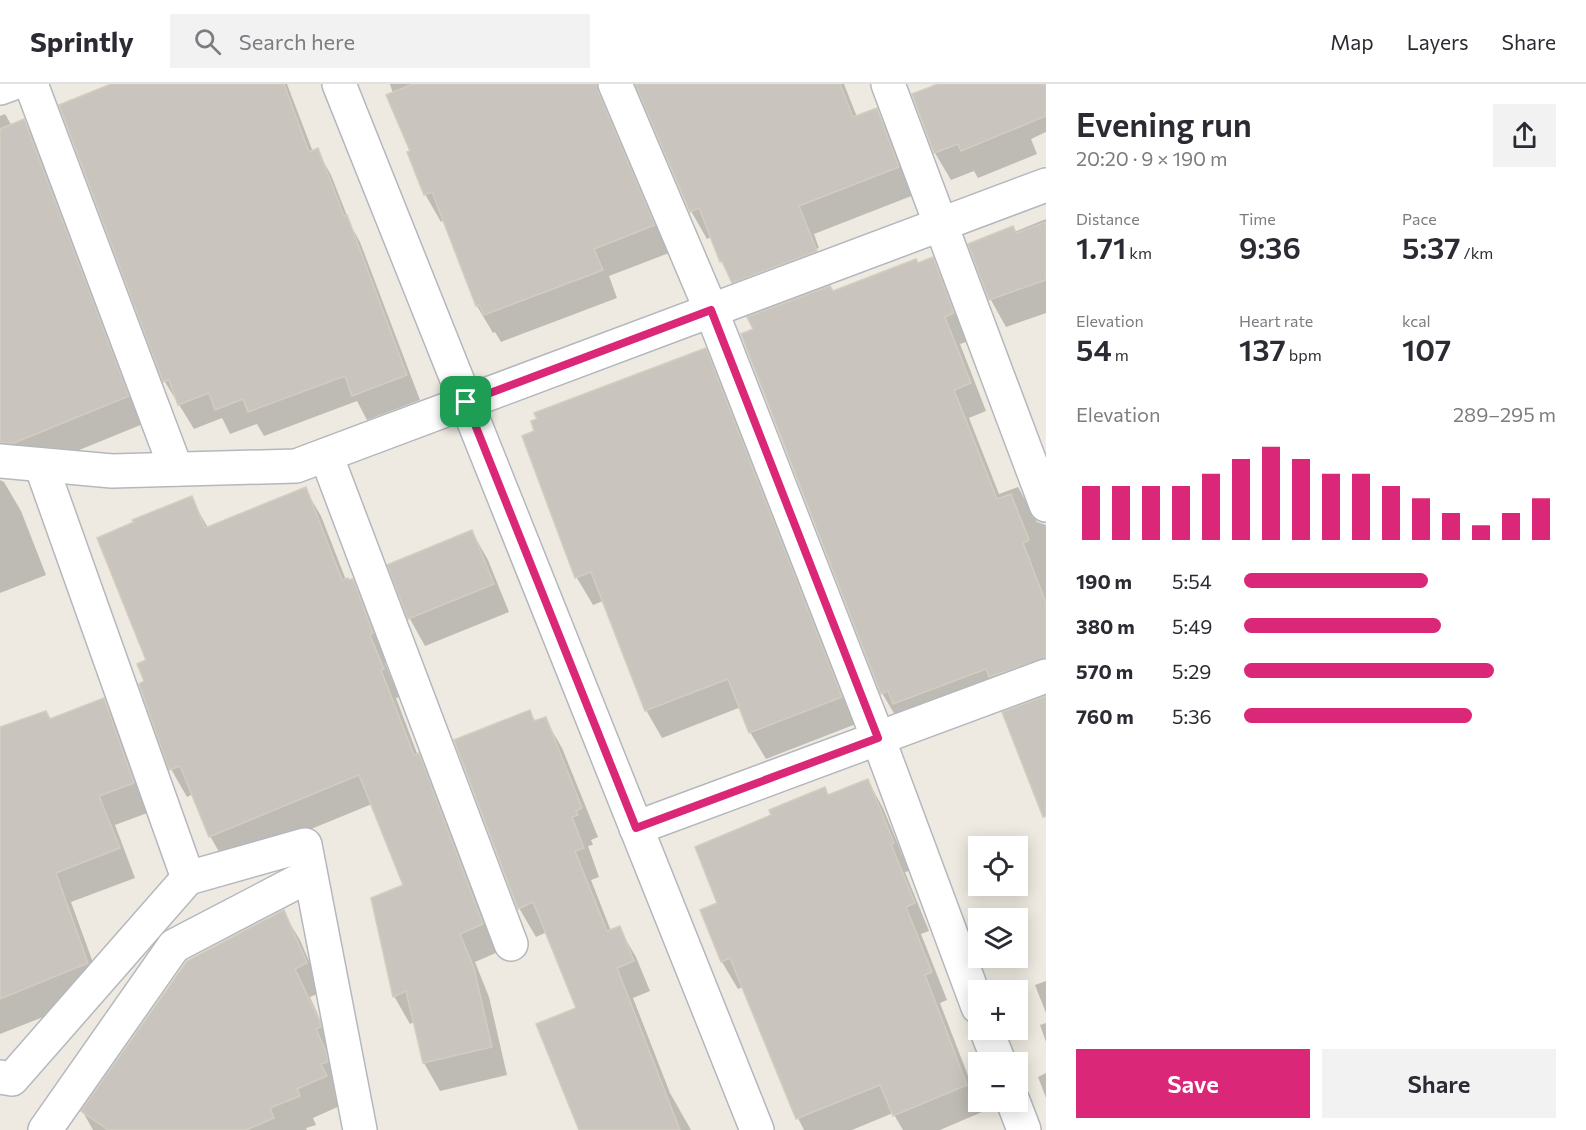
<!DOCTYPE html>
<html lang="en">
<head>
<meta charset="utf-8">
<style>
	:root { --surface:#fff; --page:#f2f2f3; --text:#2b2b33; --muted:#7c7c81; --line:#e1e1e2; --accent:#db2777 }
	body { margin:0; font-family:Commissioner,sans-serif; background:var(--page); color:var(--text); height:100vh; display:flex; flex-direction:column; font-size:22px; white-space:nowrap }
	* { box-sizing:border-box; margin:0 }
	p { font-size:20px; color:var(--muted) }
	.icon { flex:none; width:33px; height:33px; fill:none; stroke:currentColor; stroke-width:2; stroke-linecap:round; stroke-linejoin:round }
	.map { position:relative; flex:1; overflow:hidden }
	.drawer { display:flex; flex-direction:column; background:var(--surface); width:540px }
	.drawer>* { flex:none }
	.tools { position:absolute; left:968px; top:752px; display:grid; gap:12px }
	.tools a { display:grid; place-items:center; width:60px; height:60px; border-radius:0px; background:var(--surface); box-shadow:0 3px 15px #0003; font-size:30px }
	.pin { position:absolute; display:grid; place-items:center; width:51px; height:51px; color:#fff; margin:-26px; border-radius:12px; box-shadow:0 3px 9px #0006 }
	.round { display:grid; place-items:center; flex:none; width:63px; height:63px; border-radius:0px; background:var(--page) }
	.head { display:flex; align-items:center; justify-content:space-between; height:102px; padding:0 30px }
	h1 { font-size:33px; font-weight:600; line-height:45px }
	.metrics { display:grid; grid-template-columns:repeat(3,1fr); gap:9px; height:102px; padding:6px 30px }
	.metrics div { display:grid; align-content:center }
	.metrics b { font-size:30px; font-weight:600 }
	.metrics small { font-size:16px; font-weight:400 }
	.metrics p { font-size:16px }
	.chart { height:168px; padding:12px 30px }
	.chart p { display:flex; justify-content:space-between }
	.chart svg { width:100%; height:108px; margin-top:6px; stroke:var(--accent); stroke-width:6 }
	.cta { display:flex; gap:12px; margin-top:auto; padding:12px 30px }
	.cta a { flex:1; height:69px; border-radius:0px; background:var(--accent); color:#fff; font-size:24px; font-weight:600; line-height:69px; text-align:center }
	.cta a+a { background:var(--page); color:var(--text) }
	ul { padding:0 30px; list-style:none; font-size:20px }
	li { display:grid; grid-template-columns:96px 72px 1fr; align-items:center; height:45px }
	li i { height:15px; border-radius:8px; background:var(--accent) }
	header { display:flex; align-items:center; gap:36px; box-sizing:border-box; height:84px; padding:0 30px; background:var(--surface); border-bottom:2px solid var(--line) }
	header strong { font-size:28px }
	nav { display:flex; gap:33px; margin-inline-start:auto; font-size:21px }
	.search { width:420px; height:54px; background:var(--page); display:flex; align-items:center; gap:15px; box-sizing:border-box; padding:0 21px; border-radius:0px; color:var(--muted); font-size:22px }
	main { display:flex; flex:1; min-height:0 }
	.map>svg:first-child { display:block }
</style>
</head>
<body>
<header>
<strong>Sprintly</strong>
<div class="search"><svg class="icon" aria-label="search" viewBox="0 0 24 24"><circle cx="10" cy="10" r="6"/><path d="M15 15l6 6"/></svg>Search here</div>
<nav><a>Map</a><a>Layers</a><a>Share</a></nav>
</header>
<main>
<div class="map">
<svg width="1046" height="1046" viewBox="0 0 1046 1046">
	<rect width="100%" height="100%" fill="#eeeae1"/>
	<!-- shadow -->
	<g fill="#0003">
		<polygon points="115,0 287,0 313,68 317,66 331,91 351,142 360,158 420,316 367,336 357,317 264,352 257,340 230,350 222,334 194,345 165,298 61,22"/>
		<polygon points="390,0 844,0 857,33 876,26 892,53 914,111 814,150 819,164 732,197 721,177 711,153 707,155 691,127 642,12 635,9 669,169 609,192 617,214 501,258 495,248 493,249 477,222 444,136 441,138 425,110"/>
		<polygon points="935,0 1046,0 1046,48 1031,55 1037,70 978,94 974,87 951,96 935,69 914,11 936,2"/>
		<polygon points="5,30 12,42 24,37 39,64 143,340 30,386 9,387 0,394 0,32"/>
		<polygon points="1046,135 1046,229 1006,243 991,216 970,161 1014,148"/>
		<polygon points="821,167 831,195 749,226 734,200"/>
		<polygon points="932,175 948,203 969,257 960,260 986,327 969,334 999,410 1018,403 1037,438 1046,441 1046,605 898,636 882,609 833,209"/>
		<polygon points="705,266 721,293 856,640 766,675 750,648 741,623 662,654 646,626 603,517 593,521 577,494 524,353"/>
		<polygon points="0,396 4,398 21,427 46,491 0,509"/>
		<polygon points="305,405 321,432 346,496 348,498 352,496 368,524 388,578 385,579 399,613 396,614 418,672 434,699 498,868 475,878 489,913 507,991 440,1007 424,979 414,938 410,940 394,912 405,802 372,720 226,780 210,752 193,710 187,713 171,685 146,598 148,577 191,414 208,444"/>
		<polygon points="472,448 488,476 509,528 425,562 410,535 389,481"/>
		<polygon points="103,615 120,644 150,728 115,741 135,794 71,818 104,909 0,950 0,645 50,637"/>
		<polygon points="529,628 536,638 545,635 562,664 598,753 591,756 593,761 588,762 599,793 591,796 611,847 619,844 636,873 650,907 633,914 670,1009 691,1046 580,1046 578,925 547,848 536,853 519,824"/>
		<polygon points="868,697 883,724 909,787 905,788 929,847 921,850 947,916 940,919 982,1028 940,1046 903,1046 893,1029 852,1046 804,1046 798,1034 743,903 738,905 722,878 701,827 719,819 828,712"/>
		<polygon points="283,828 300,856 322,908 310,913 336,971 342,1021 313,1034 316,1041 306,1044 307,1046 93,1046 83,1028"/>
		<polygon points="1046,897 1046,929 1035,901"/>
		<polygon points="1046,939 1046,958 1040,941"/>
		<polygon points="1046,989 1046,1014 1038,993"/>
	</g>
	<!-- building -->
	<g fill="#c9c5be" stroke="#d3ccbf" stroke-width="1.5">
		<polygon points="111,0 284,0 309,68 318,64 344,132 347,131 407,291 352,312 345,292 248,328 243,315 215,326 209,309 178,321 169,296 163,298 59,21"/>
		<polygon points="413,0 597,0 598,7 655,141 594,165 603,186 484,231 479,221 476,222 432,108 424,111 407,68 410,67 386,11"/>
		<polygon points="635,0 840,0 853,33 877,24 899,83 799,122 817,167 732,199 722,177 720,178 699,124 690,128"/>
		<polygon points="938,0 1046,0 1046,32 961,67 958,60 934,69 912,10"/>
		<polygon points="24,35 129,312 14,359 0,359 0,45"/>
		<polygon points="1046,138 1046,196 989,216 968,160 1013,142 1016,149"/>
		<polygon points="933,173 954,229 945,233 971,299 954,306 997,415 1011,410 1029,456 1023,459 1046,519 1046,574 989,593 986,585 893,620 888,607 881,610 741,250 753,245 747,233 830,202 833,207 916,175 918,179"/>
		<polygon points="706,264 842,613 749,649 728,595 645,627 591,488 575,494 522,352 534,347 531,337 537,335 534,329"/>
		<polygon points="306,403 342,496 348,494 349,496 353,495 373,549 370,551 384,585 381,586 414,671 419,669 483,840 460,850 474,884 492,963 423,979 406,907 393,913 371,814 403,801 359,691 209,753 180,682 169,686 139,600 144,597 137,580 146,576 97,454 134,438 132,436 192,412 205,444"/>
		<polygon points="472,446 494,500 408,535 387,481"/>
		<polygon points="1046,612 1046,732 1043,733 1002,628"/>
		<polygon points="104,614 134,699 99,712 120,764 56,789 88,879 0,915 0,643 46,627 50,635"/>
		<polygon points="530,626 534,637 546,633 582,724 576,727 578,731 572,733 584,764 575,767 607,847 620,842 634,877 617,884 680,1046 579,1046 536,940 576,924 533,818 518,825 454,656"/>
		<polygon points="868,695 894,759 891,760 915,819 906,823 932,888 925,891 967,1001 893,1032 880,1001 796,1035 730,874 721,878 700,826 717,819 695,763 771,731 769,726 825,703 828,711"/>
		<polygon points="284,826 307,879 295,885 321,940 321,943 316,945 326,968 328,978 321,980 327,992 297,1005 300,1012 270,1024 274,1034 246,1046 108,1046 81,1027 187,877"/>
	</g>
	<g fill="none" stroke-linecap="round" stroke-linejoin="round">
		<defs>
			<g id="minor">
				<polyline points="31,0 176,385"/>
				<polyline points="339,0 757,1046"/>
				<polyline points="615,0 711,226 878,654 978,923"/>
				<polyline points="888,0 1046,421"/>
				<polyline points="0,4 11,0"/>
				<polyline points="326,371 511,860"/>
				<polyline points="0,377 112,387 296,382 1046,101"/>
				<polyline points="41,381 188,794"/>
				<polyline points="636,744 1046,592"/>
				<polyline points="986,945 999,978"/>
				<polyline points="0,993 12,995 188,794 305,761 360,1046"/>
				<polyline points="1013,1017 1024,1046"/>
				<polyline points="45,1046 174,862 310,791"/>
			</g>
		</defs>
		<!-- minor casing -->
		<use href="#minor" stroke="#b4b8bd" stroke-width="36"/>
		<!-- minor -->
		<use href="#minor" stroke="#fff" stroke-width="33"/>
	</g>
	<g fill="none" stroke-linecap="round" stroke-linejoin="round">
		<defs>
			<polygon id="route" points="711,226 878,654 636,744 466,318"/>
		</defs>
		<!-- route casing -->
		<use href="#route" stroke="#fff" stroke-width="12"/>
		<!-- route -->
		<use href="#route" stroke="#db2777" stroke-width="8"/>
	</g>
</svg>
<div class="tools">
<a><svg class="icon" aria-label="locate" viewBox="0 0 24 24"><circle cx="12" cy="12" r="6"/><path d="M12 2v4M12 18v4M2 12h4M18 12h4"/></svg></a>
<a><svg class="icon" aria-label="layers" viewBox="0 0 24 24"><path d="M12 4l9 5-9 5-9-5zM3 14l9 5 9-5"/></svg></a>
<a>+</a>
<a>−</a>
</div>
<div class="pin" style="left:466px;top:318px;background:#1e9e55"><svg class="icon" aria-label="arrive" viewBox="0 0 24 24"><path d="M6 21V4h12l-3 4 3 4H6"/></svg></div>
</div>
<section class="drawer">
<div class="head"><div><h1>Evening run</h1><p>20:20 · 9 × 190 m</p></div><a class="round"><svg class="icon" aria-label="share" viewBox="0 0 24 24"><path d="M12 15V3M7 8l5-5 5 5M5 13v7h14v-7"/></svg></a></div>
<div class="metrics">
<div><p>Distance</p><b>1.71<small> km</small></b></div>
<div><p>Time</p><b>9:36</b></div>
<div><p>Pace</p><b>5:37<small> /km</small></b></div>
</div>
<div class="metrics">
<div><p>Elevation</p><b>54<small> m</small></b></div>
<div><p>Heart rate</p><b>137<small> bpm</small></b></div>
<div><p>kcal</p><b>107</b></div>
</div>
<div class="chart"><p><span>Elevation</span>289–295 m</p>
<svg viewBox="0 0 160 44" preserveAspectRatio="none"><path d="M5 44V22M15 44V22M25 44V22M35 44V22M45 44V17M55 44V11M65 44V6M75 44V11M85 44V17M95 44V17M105 44V22M115 44V27M125 44V33M135 44V38M145 44V33M155 44V27"/></svg>
</div>
<ul>
<li><b>190 m</b>5:54<i style="width:59%"></i></li>
<li><b>380 m</b>5:49<i style="width:63%"></i></li>
<li><b>570 m</b>5:29<i style="width:80%"></i></li>
<li><b>760 m</b>5:36<i style="width:73%"></i></li>
</ul>
<div class="cta"><a>Save</a><a>Share</a></div>
</section>
</main>
</body>
</html>
